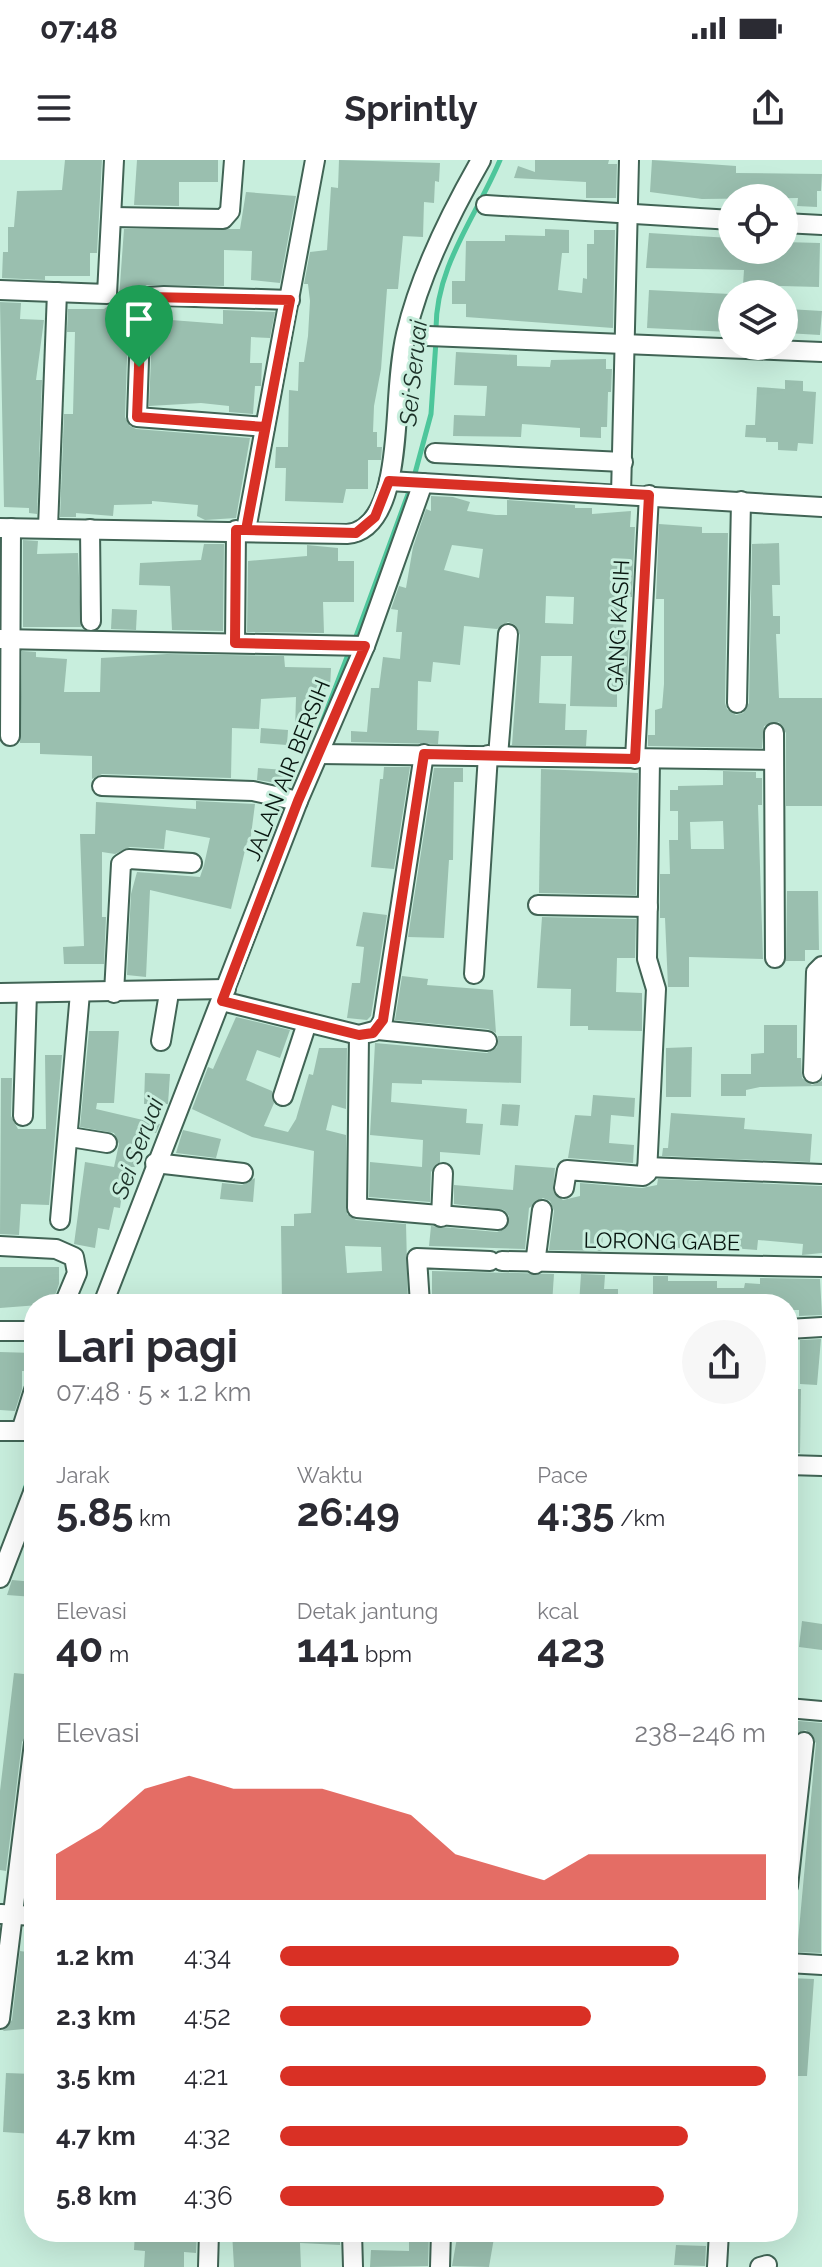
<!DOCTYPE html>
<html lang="id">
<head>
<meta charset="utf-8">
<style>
	:root { --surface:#fff; --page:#f7f7f7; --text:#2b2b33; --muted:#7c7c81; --accent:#d93025 }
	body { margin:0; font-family:Raleway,sans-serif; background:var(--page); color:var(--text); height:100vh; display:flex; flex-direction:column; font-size:30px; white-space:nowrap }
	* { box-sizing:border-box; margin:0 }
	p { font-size:26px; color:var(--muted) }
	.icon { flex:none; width:44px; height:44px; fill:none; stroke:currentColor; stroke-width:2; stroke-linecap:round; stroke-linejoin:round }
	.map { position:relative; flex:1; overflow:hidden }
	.panel { position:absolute; left:24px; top:1134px; width:774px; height:948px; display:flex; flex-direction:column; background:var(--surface); border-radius:32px; box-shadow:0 8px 32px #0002 }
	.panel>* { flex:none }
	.buttons { position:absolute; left:718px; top:24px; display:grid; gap:16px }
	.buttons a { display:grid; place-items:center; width:80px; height:80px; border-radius:50%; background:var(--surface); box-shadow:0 8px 32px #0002; font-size:40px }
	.pin { position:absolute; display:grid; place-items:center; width:68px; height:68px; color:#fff; margin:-82px -34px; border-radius:50% 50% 50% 0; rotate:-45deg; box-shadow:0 0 8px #0007 }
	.pin .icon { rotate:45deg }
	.round { display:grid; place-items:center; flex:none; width:84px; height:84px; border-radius:42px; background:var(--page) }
	.headline { display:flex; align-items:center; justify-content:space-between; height:136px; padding:0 32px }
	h1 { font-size:44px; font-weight:700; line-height:60px }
	.stats { display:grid; grid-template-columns:repeat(3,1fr); gap:12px; height:136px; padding:8px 32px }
	.stats div { display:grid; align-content:center }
	.stats b { font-size:40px; font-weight:700 }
	.stats small { font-size:22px; font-weight:400 }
	.stats p { font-size:22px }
	.chart { height:224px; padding:16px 32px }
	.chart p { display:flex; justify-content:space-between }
	.chart svg { width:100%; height:144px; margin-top:8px; fill:var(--accent); opacity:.7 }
	ul { padding:0 32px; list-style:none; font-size:26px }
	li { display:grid; grid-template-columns:128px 96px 1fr; align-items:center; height:60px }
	li i { height:20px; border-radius:10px; background:var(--accent) }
	.status { display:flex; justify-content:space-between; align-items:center; height:56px; padding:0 40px; background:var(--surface); direction:ltr }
	.status svg { height:22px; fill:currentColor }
	header { display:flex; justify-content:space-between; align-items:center; height:104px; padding:0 32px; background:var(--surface); font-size:36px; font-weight:700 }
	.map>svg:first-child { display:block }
</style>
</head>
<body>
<div class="status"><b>07:48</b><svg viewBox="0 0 49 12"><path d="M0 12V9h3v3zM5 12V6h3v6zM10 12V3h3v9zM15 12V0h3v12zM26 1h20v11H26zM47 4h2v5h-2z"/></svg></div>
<header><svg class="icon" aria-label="menu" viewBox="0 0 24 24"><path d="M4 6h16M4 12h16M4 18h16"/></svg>Sprintly<svg class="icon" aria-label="share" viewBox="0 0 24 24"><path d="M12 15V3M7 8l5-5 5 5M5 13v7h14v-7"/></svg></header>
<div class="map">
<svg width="822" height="2107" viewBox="0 0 822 2107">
	<rect width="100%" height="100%" fill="#c8eedd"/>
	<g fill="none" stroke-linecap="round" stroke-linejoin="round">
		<!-- stream -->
		<g stroke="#4dc69b" stroke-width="5">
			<path d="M436 171C435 107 476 57 500 0"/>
			<polyline points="414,317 431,254 436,181"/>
			<polyline points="355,479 411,326"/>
			<polyline points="320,568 349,492"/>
			<polyline points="25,1329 34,1305"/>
		</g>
	</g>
	<!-- building -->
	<g fill="#9abfaf" fill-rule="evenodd">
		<polygon points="65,0 102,0 97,93 90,93 90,116 45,116 45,120 2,118 3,92 8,92 8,67 14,67 17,31 62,30"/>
		<polygon points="137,0 218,0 218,22 179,22 179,46 134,45"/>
		<polygon points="339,0 440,3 439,22 435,21 434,43 424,42 423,77 403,76 398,129 387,129 381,209 374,246 373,272 377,272 377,287 382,287 381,300 368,300 368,329 346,329 343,343 285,341 286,308 275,308 276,287 288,287 289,230 298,231 299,202 304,202 308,176 310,141 308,124 304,124 310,92 327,90 331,27 338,28"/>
		<polygon points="535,0 609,0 608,4 617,4 616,38 586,38 586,22 514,18 518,6 535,12"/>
		<polygon points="652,0 736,6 736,13 822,14 821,31 817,31 817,47 797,46 798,38 702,39 650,32"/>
		<polygon points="246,32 296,36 280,123 251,120 252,91 224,90 224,126 147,125 134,132 129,142 125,257 130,266 136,269 250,278 236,358 205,360 197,356 198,345 152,341 152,344 114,345 113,356 76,353 76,357 60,357 64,254 73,254 75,172 67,172 68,149 104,149 119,138 124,69 240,69"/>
		<polygon points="545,69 569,70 569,93 562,93 558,130 582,133 583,118 587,119 587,84 594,84 594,70 615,70 613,168 466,157 466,144 452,144 452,121 465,121 466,81 505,81 505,75 545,76"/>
		<polygon points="649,73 730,78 729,90 784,90 784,82 820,83 819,127 743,125 744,110 646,108"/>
		<polygon points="649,130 730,134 729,172 647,168"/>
		<polygon points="0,142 21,143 20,159 44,160 36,220 42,220 37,354 29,353 29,348 4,347"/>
		<polygon points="171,148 171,160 223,164 223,150 275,152 270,178 251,177 250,203 262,203 261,226 255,226 253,254 229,252 229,246 201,243 149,246 153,149"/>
		<polygon points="788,149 822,151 820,175 786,173"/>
		<polygon points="456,192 517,195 517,206 550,207 551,200 606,199 606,209 612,209 611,232 608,232 607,267 601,267 601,278 580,277 580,268 522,264 521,277 453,276 454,255 485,256 487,226 454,225"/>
		<polygon points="785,220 803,221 803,231 816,232 813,284 798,283 797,291 778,290 778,282 766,282 766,278 745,277 746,265 755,265 757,227 785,229"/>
		<path d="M431 336 453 337 470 342 467 351 496 355H507V340L575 345V348H592V354L631 351 630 367H635L632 437H627L624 449 623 476 629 480 627 525H617V547L570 546 572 496H541L539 543 566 544 565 570H587L586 586 512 585 520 475 515 465 508 462 497 469 464 466 460 505 433 502 431 522 418 521 417 570 439 571 438 584 351 582V571L367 572 371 528H379L383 497 400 499 402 472H396L398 450 391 449 399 426 406 428 413 387 426 349 431 351ZM452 385 483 389 479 418 444 410ZM546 436 574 437 573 464 545 463Z"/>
		<polygon points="659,364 702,367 702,373 728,373 725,543 727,549 736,555 743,553 749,543 752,384 779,383 780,425 772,425 773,456 780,456 780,474 776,474 779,538 822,538 822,646 786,646 786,573 779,562 764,566 762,588 648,586 648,575 655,575 655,550 662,548 664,524 664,439 656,439"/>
		<polygon points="23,380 38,381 37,394 78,393 81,467 23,467"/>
		<polygon points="204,384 224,384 223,471 172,470 170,426 139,425 140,403 201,400"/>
		<polygon points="307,385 338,388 338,401 354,401 354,442 323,442 324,473 247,472 248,401 307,396"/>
		<polygon points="112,449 137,450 136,470 111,469"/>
		<polygon points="22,491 36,492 36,497 67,499 64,532 100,532 101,498 167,494 284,496 285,507 331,508 330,529 323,529 322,549 313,548 313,571 295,571 296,537 261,539 259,569 232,568 231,618 102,614 92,619 92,596 40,594 40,583 20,583"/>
		<polygon points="261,568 288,570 287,585 260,583"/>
		<polygon points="384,607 410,607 394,709 371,707 380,619 383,619"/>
		<polygon points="258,608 298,611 297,612 292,624 270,622 257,620"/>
		<polygon points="434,608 463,608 463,622 454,622 453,700 449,700 444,778 408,777"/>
		<polygon points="541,609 638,613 636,735 539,733"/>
		<path d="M723 611 756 612V618H762V645H758L763 799 689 797V827H668L665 758H660V714H670L669 680H678V651H670V630H678V626L723 625ZM723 661 724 689H691L690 662Z"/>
		<polygon points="196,641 255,644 250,683 247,682 231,749 150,730 146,817 127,815 131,734 137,712 200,717 204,705 210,678 166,670 164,689 130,687 115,694 102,692 102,757 106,757 104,804 64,804 63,787 84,786 80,674 95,674 96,642 196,649"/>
		<polygon points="787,731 818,731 819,790 805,790 805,801 786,801"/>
		<polygon points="363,752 387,755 371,856 367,860 347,858 352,823 360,823 364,787 356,786"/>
		<polygon points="542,757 636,759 635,798 617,798 616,832 642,833 642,871 588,870 588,866 570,866 571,829 537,828"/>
		<polygon points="402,816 428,819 427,825 493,830 496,873 488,869 395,860"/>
		<path d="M236 857 290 870 280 898 257 890 246 920 272 931 274 943 264 966 288 972 296 959 309 914 313 915 319 888H347L346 949 332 945 326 970 346 975 347 1054 356 1060 406 1064 408 1144H384V1141L282 1144 281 1066H294V1054L311 1053 314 991 252 977 192 949 208 907 213 909ZM345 1086 381 1087 382 1111 347 1113Z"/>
		<polygon points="764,865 797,865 797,898 801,898 802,918 812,925 822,921 822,926 760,927 746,930 746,936 721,936 721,914 751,914 751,894 764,893"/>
		<polygon points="89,871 119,871 114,943 97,943 96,949 160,964 156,973 141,973 136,1007 131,1007 128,1027 123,1026 120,1048 114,1047 109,1070 98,1068 95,1088 74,1084 85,1002 114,1007 119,984 114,973 80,967"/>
		<polygon points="498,876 522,876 521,923 422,920 422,924 392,923 391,942 467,949 466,963 483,964 480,995 440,992 440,1002 431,1012 430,1042 369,1037 370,1002 422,1007 423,980 370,975 375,883 487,893 497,887"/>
		<polygon points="692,887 691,937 666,937 666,888"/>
		<polygon points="45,895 62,895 49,1045 21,1044 19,1075 0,1074 1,918 12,918 11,956 18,969 46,969"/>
		<polygon points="145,913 170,914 168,944 144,944"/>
		<polygon points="593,935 635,938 634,957 611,955 609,983 634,985 633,1003 568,998 575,955 591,956"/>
		<polygon points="502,944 520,945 518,966 500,965"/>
		<polygon points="671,953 745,958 744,969 812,974 810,1002 662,996 663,988 668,988"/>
		<polygon points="183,970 221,979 216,998 176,993"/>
		<polygon points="515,1005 555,1008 553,1031 563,1040 580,1036 580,1023 642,1028 657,1025 658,1019 822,1026 822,1093 802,1095 803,1084 758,1080 757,1090 680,1084 680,1088 655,1086 655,1078 603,1072 602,1091 549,1090 554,1051 550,1041 543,1038 529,1048 525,1089 429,1086 431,1066 497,1072 507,1067 509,1056 504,1050 454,1044 454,1025 513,1030"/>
		<polygon points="255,1018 253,1042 220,1039 222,1023 242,1025"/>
		<polygon points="0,1107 59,1107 59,1124 52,1144 0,1148"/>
		<polygon points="432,1111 554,1114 552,1144 432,1144"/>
		<polygon points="581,1114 605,1115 604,1129 618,1129 618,1144 579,1144"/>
		<polygon points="653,1116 668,1116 668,1121 717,1121 717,1128 744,1128 745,1123 760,1124 760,1118 820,1119 822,1155 799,1156 799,1150 788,1150 788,1144 781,1142 653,1144"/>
		<polygon points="821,1179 817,1225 800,1224 800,1180"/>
		<polygon points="0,1192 34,1193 34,1211 22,1211 22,1229 15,1251 0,1250"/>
		<polygon points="788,1229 801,1229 800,1293 788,1293"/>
		<polygon points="12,1420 34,1422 34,1437 7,1435"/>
		<polygon points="802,1461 822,1464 822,1490 799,1487"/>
		<polygon points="14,1513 34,1515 34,1525 29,1572 22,1582 6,1711 0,1710 0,1631"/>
		<polygon points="788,1560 822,1563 821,1793 797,1792 816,1583 806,1570 795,1574 788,1617"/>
		<polygon points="20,1791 34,1793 34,1868 3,1871 12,1860"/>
		<polygon points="788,1818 814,1819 807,1916 791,1916 793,1846 788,1845"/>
		<polygon points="6,1913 34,1914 34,1974 3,1972"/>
		<polygon points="135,2072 197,2074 196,2093 184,2092 184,2107 144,2107 145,2091 134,2090"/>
		<polygon points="232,2072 340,2072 340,2085 300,2083 301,2107 234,2107"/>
		<polygon points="409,2072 429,2072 428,2106 370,2107 371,2090 409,2091"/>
		<polygon points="458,2072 495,2072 489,2107 452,2106"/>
		<polygon points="676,2085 706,2086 705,2106 674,2105"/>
	</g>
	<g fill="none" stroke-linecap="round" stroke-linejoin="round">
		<defs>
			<g id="minor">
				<polyline points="486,45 732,60"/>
				<polyline points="113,57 223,59 230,51 234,0"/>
				<polyline points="784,63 822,65"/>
				<polyline points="0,130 107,134 114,0"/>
				<polyline points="428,176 822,192"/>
				<polyline points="265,267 137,257 141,142 148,137 164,136 290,140"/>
				<polyline points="435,293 623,302"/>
				<polyline points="389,321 822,347"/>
				<polyline points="621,335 629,0"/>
				<path d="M0 368 347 374C373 372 384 343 389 321 400 273 395 222 406 174 420 114 450 54 481 0"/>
				<polyline points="48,368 57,132"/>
				<polyline points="90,369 91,461"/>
				<polyline points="246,370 315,0"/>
				<polyline points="0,479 365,486"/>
				<polyline points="235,483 236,370"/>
				<polyline points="737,543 741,341"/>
				<polyline points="774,573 775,798"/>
				<polyline points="10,576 11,368"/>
				<polyline points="320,594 774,600"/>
				<polyline points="498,596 508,474"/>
				<polyline points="635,599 649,335"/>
				<polyline points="102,626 253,631 298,641"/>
				<polyline points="538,745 648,747"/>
				<polyline points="474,814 488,595"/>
				<polyline points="0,833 226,829"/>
				<polyline points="114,833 121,704 129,699 192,703"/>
				<polyline points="222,841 359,875 378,870 487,881"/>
				<polyline points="378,870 383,860 424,594"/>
				<polyline points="359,875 357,1048 498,1060"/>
				<polyline points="161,881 169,833"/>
				<polyline points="813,913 816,812 822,806"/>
				<polyline points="283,936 307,863"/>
				<polyline points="23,956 27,833"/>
				<polyline points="70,977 107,983"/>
				<polyline points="155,1003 243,1013"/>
				<polyline points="647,1007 822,1014"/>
				<polyline points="564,1028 567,1010 643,1016 647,1013 656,829 647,799 650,600"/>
				<polyline points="441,1057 443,1013"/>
				<polyline points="60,1060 80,833"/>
				<polyline points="0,1086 56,1089 74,1097 77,1113 64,1144"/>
				<polyline points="502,1101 822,1107"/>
				<polyline points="535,1104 542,1050"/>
				<polyline points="103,1144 298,641 365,486 423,323"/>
				<polyline points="420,1144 417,1098 490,1101"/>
				<polyline points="788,1169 822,1167"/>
				<polyline points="0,1171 34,1171"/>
				<polyline points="0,1271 33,1271"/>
				<polyline points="21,1271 34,1230"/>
				<polyline points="788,1305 822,1306"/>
				<polyline points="0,1418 34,1330"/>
				<polyline points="788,1548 822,1551"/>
				<polyline points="788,1726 804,1582"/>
				<polyline points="1,1754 34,1756"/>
				<polyline points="788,1803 822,1805"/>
				<polyline points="0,1859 34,1583"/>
				<polyline points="352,2072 353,2107"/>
				<polyline points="208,2107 209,2072"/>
				<polyline points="440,2107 441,2072"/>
				<polyline points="717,2107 719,2072"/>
				<polyline points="760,2107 767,2105"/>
			</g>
		</defs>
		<!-- minor casing -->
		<use href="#minor" stroke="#416455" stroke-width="22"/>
		<!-- minor -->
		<use href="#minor" stroke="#fff" stroke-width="18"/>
	</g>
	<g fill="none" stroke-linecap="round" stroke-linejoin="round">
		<defs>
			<polyline id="route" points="139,207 137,257 265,267 246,370 236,370 235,483 365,486 298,641 222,841 359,875 373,873 383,860 424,594 635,599 649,335 389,321 375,357 356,373 246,370 290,140 148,137 141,142 139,207"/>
		</defs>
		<!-- route casing -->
		<use href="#route" stroke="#fff" stroke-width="16"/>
		<!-- route -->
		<use href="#route" stroke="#d93025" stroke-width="10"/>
	</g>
	<g text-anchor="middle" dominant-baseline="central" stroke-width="6" stroke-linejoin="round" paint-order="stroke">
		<!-- street labels -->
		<g font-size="22" fill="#081610" stroke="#c8eedd">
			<text transform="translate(618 466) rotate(-87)">GANG KASIH</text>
			<text transform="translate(287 610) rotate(-68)">JALAN AIR BERSIH</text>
			<text transform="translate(662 1081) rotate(1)">LORONG GABE</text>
		</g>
		<!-- water labels -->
		<g font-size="24" font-style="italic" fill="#1b3027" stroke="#c8eedd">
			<text transform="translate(413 213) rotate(-84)">Sei Seruai</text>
			<text transform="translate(137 988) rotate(-69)">Sei Seruai</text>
		</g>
	</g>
</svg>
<div class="buttons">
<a><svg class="icon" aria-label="locate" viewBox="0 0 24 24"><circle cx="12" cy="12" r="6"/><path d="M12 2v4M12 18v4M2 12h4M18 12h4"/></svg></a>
<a><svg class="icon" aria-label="layers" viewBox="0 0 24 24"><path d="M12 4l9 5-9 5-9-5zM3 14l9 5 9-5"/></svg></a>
</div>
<div class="pin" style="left:139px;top:207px;background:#1e9e55"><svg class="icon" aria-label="arrive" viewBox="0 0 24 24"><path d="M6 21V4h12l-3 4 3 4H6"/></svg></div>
<section class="panel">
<div class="headline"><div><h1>Lari pagi</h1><p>07:48 · 5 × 1.2 km</p></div><a class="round"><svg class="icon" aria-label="share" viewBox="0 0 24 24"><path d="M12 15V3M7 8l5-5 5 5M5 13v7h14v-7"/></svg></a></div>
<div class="stats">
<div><p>Jarak</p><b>5.85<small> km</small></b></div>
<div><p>Waktu</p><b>26:49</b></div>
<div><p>Pace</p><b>4:35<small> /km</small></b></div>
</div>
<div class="stats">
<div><p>Elevasi</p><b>40<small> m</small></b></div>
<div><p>Detak jantung</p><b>141<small> bpm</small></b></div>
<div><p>kcal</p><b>423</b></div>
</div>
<div class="chart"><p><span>Elevasi</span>238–246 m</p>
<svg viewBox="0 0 160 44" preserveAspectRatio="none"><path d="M0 44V30L10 22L20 10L30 6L40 10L50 10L60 10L70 14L80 18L90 30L100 34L110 38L120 30L130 30L140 30L150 30L160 30V44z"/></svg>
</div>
<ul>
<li><b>1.2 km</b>4:34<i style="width:82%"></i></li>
<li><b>2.3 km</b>4:52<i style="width:64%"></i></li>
<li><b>3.5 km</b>4:21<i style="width:100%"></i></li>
<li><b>4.7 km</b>4:32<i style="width:84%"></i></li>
<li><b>5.8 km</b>4:36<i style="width:79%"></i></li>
</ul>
</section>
</div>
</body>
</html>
